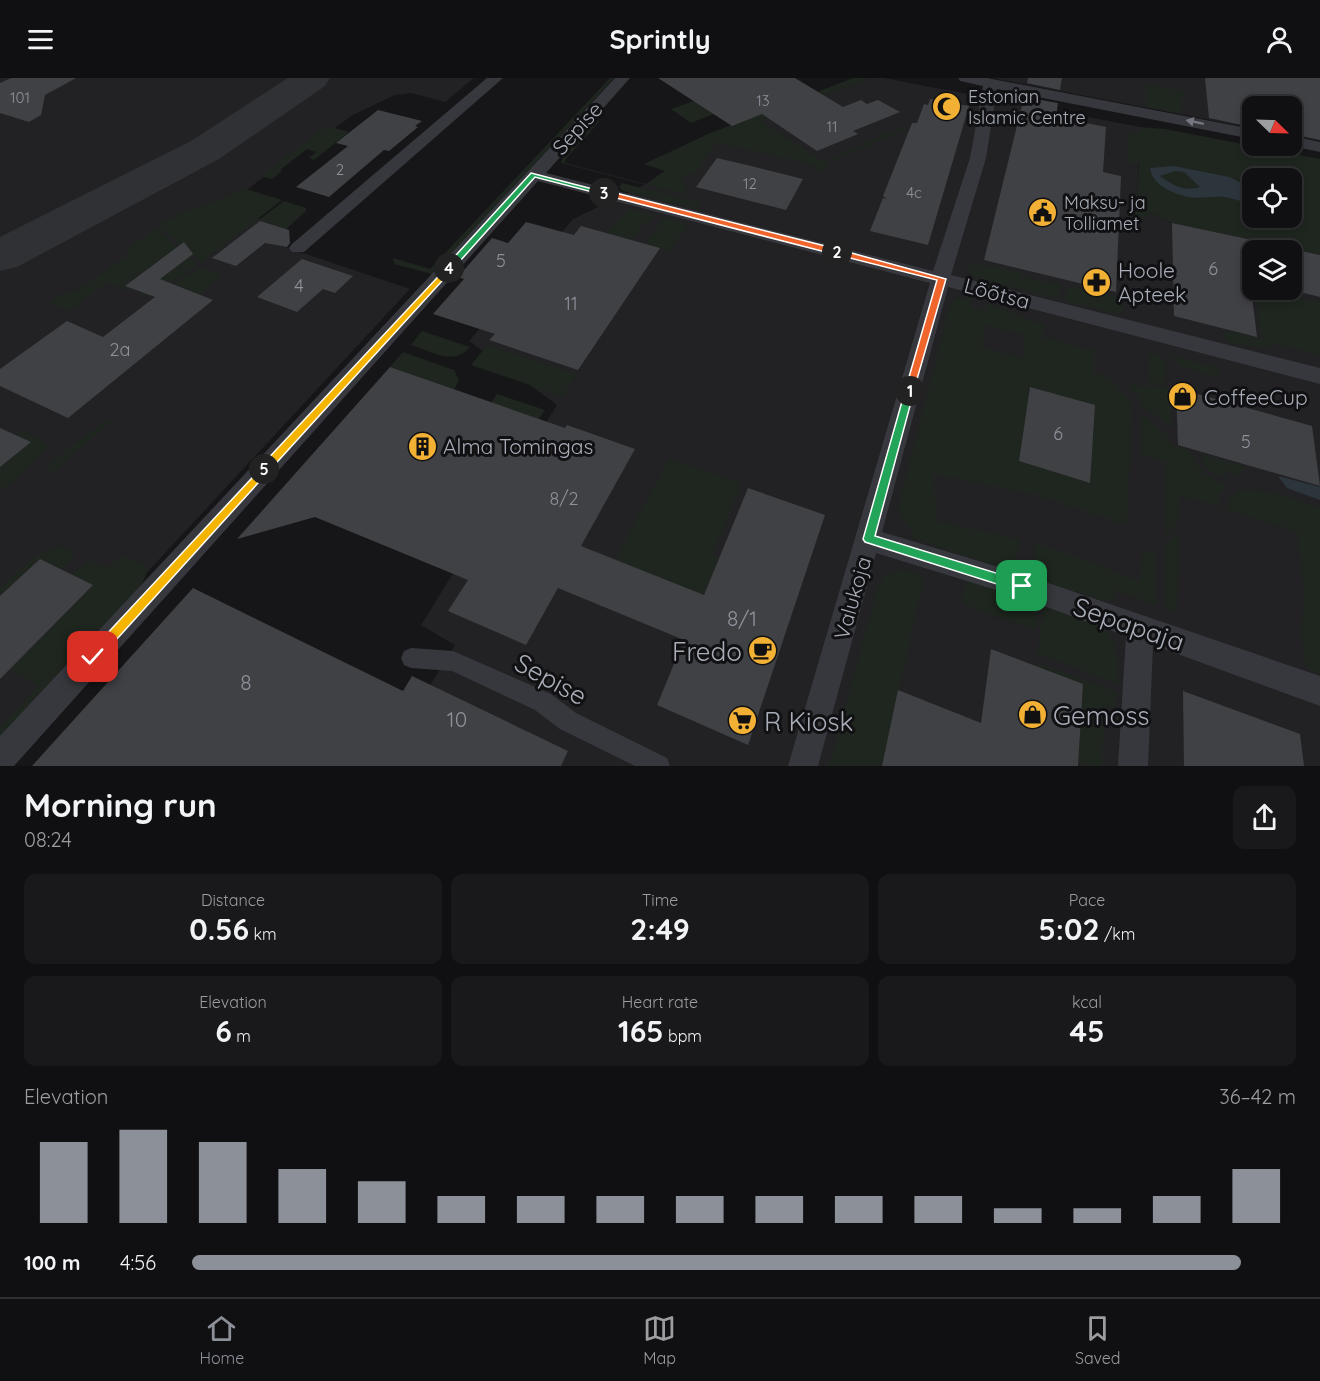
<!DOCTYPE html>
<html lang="en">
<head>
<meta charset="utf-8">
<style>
	:root { --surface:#101012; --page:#19191b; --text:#f1f3f6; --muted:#9c9d9f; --line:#303032; --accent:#8c9099 }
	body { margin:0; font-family:Quicksand,sans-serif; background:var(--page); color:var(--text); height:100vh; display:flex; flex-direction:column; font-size:22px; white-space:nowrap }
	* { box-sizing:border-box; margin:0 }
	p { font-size:20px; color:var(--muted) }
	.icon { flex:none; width:33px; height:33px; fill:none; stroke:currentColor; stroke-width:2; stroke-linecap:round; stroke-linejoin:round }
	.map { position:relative; height:688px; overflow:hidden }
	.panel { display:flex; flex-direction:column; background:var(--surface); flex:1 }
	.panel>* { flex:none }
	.needle { width:39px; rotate:113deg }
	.controls { position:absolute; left:1242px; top:18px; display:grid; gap:12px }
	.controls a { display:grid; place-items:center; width:60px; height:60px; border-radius:12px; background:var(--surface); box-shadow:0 3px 9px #0003,0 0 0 2px var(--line); font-size:30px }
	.pin { position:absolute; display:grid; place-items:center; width:51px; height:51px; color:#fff; margin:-26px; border-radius:12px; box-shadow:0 3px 9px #0006 }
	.km { position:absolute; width:30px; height:30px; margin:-15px; border-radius:50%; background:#222; color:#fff; font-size:16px; line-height:30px; text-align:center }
	.round { display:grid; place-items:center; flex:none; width:63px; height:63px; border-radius:12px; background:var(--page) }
	.summary { display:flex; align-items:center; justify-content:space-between; height:102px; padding:0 24px }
	h1 { font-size:33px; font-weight:800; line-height:45px }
	.metrics { display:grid; grid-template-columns:repeat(3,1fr); gap:9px; height:102px; padding:6px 24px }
	.metrics div { display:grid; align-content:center; border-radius:12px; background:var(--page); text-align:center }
	.metrics b { font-size:30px; font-weight:800 }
	.metrics small { font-size:16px; font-weight:400 }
	.metrics p { font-size:16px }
	.chart { height:168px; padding:12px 24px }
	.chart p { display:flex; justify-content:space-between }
	.chart svg { width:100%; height:108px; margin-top:6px; stroke:var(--accent); stroke-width:6 }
	ul { padding:0 24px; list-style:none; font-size:20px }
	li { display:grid; grid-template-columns:96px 72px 1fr; align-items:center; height:45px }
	li i { height:15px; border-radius:8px; background:var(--accent) }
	header { display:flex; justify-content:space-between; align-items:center; height:78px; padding:0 24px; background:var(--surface); font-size:27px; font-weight:800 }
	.menu { display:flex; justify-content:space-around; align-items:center; height:84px; border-top:2px solid var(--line); background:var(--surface); font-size:16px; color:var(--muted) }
	.menu a { display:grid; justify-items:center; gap:3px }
	.menu .current { color:var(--accent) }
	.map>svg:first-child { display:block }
</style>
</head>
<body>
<header><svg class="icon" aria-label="menu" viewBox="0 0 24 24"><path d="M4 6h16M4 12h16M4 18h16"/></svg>Sprintly<svg class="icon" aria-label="person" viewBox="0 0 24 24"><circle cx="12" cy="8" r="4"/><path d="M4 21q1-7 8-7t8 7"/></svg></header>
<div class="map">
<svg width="1320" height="688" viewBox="0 0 1320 688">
	<rect width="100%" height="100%" fill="#161618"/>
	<!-- built -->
	<g fill="#222225" fill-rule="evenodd">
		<polygon points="0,0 474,0 445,24 411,15 395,17 353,37 328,55 323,54 224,129 287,150 270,164 410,211 0,653"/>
		<path d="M870 0H884L1140 49 1137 129 1172 145 1320 177V688H380L455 567 421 547 557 327 469 263 573 141 646 106 714 59ZM1252 172H1292V212H1252Z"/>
		<polygon points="992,0 1320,0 1320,63 1292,57 1292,28 1252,28 1252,50"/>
	</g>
	<!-- green -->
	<g fill="#1e261f" fill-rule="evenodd">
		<polygon points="610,0 614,0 432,196 394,186 393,180 430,191"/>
		<polygon points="853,0 870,0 760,43 824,84 905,47 906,51 827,85 827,91 822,93 817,92 814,87 717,64 695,97 688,95 681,105 688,107 681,116 561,85 563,79 595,42 599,44 565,82 565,85 646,106 665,93 644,86 708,56"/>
		<polygon points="750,3 714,36 691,45 671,31"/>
		<polygon points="1150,7 1183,13 1182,36 1146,29 1146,8"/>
		<polygon points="327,48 349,54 314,82 309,80 316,74 307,71 280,92 282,93 272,101 260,98"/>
		<path d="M1140 49 1165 51 1320 81V177L1172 145 1148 134 1139 147 1128 145 1130 119 1137 121 1139 86H1129L1127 59 1132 53 1140 54ZM1252 100H1292V140H1252Z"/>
		<polygon points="622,105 696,124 699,128 697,132 623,113 619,109"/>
		<path d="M243 110 282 122 201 185 158 148C185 130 216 126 243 110Z"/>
		<polygon points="284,123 306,130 306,133 286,151 259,142"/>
		<polygon points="629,130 655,137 643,147 631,162 607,155"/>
		<polygon points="664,139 687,146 670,173 646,166"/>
		<path d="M156 150 197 187 145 220 138 217 183 183 166 177 125 207 132 211 129 213 107 205 68 233 50 226C55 219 66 211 75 215L130 175 127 171Z"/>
		<polygon points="969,186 994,188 1022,195 1022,199 1061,207 1059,221 973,199 968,192"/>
		<polygon points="201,189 219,196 220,198 200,217 173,206"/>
		<polygon points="1072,208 1118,219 1123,223 1122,235 1118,236 1065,223 1066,210"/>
		<polygon points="1255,212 1265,212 1320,225 1320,277 1271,265 1270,271 1226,264 1225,252 1261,261"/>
		<path d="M958 219 974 220 971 230 985 233 987 225 1044 247 1043 259 1095 273 1094 295 1111 300 1132 326 1127 447 1034 416 933 396 937 443 1020 462 1015 488 1012 491H1006L911 460 914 457 901 440 899 428 950 226ZM986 247 1025 257 1022 280 982 269ZM1030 309 1095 327 1090 405 1019 383Z"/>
		<path d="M422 253 470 269C454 289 431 273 411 267Z"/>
		<polygon points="487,267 577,296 562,318 471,287"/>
		<polygon points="403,274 454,292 459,302 454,312 390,289"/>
		<polygon points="1148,274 1156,276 1165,285 1164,308 1148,303"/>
		<polygon points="1170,277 1218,290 1218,299 1182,289"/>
		<polygon points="1128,305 1147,310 1148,306 1171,312 1172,350 1144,328"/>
		<polygon points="497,316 545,332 539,341 491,325"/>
		<polygon points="1142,337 1170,359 1170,366 1189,372 1202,394 1227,408 1219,417 1220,429 1178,417 1178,445 1166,456 1165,384 1141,376"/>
		<polygon points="109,341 112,342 53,394 47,390 67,371"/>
		<polygon points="23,352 47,366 45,373 0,414 0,389 30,364 16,357"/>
		<polygon points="1201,376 1247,389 1237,398 1229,392 1223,397 1230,403 1207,392"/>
		<polygon points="669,381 742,405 712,476 719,479 704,517 615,482"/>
		<polygon points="1239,412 1272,414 1320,430 1320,598 1310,591 1304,582 1302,556 1304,512 1297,453 1227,432 1227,422"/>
		<polygon points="1178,455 1177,533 1166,530 1166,466"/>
		<polygon points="1036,465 1084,481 1139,503 1143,475 1155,473 1156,527 1115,512 1114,519 1108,524 1035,501 1032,497"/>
		<polygon points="58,469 67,470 75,476 62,491 39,481 0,518 0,511 37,477"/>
		<polygon points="121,477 142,486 147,494 140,510 0,663 0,650 39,608 10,591 93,508 72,496 90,482 108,490"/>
		<polygon points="895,493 907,493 922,497 923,503 882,688 829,688 877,512 886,497"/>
		<polygon points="971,501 1039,525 1036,552 966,527 962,520 966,505"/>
		<path d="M1043 525 1103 549C1119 564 1117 585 1118 606L1038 576Z"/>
		<polygon points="1037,584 1116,614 1115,627 1113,630 1105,627 1102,688 1088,688 1078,684 1083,606 1037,588"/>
	</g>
	<!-- water -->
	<g fill="#2c353c" fill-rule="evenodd">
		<path d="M1174 88 1229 99 1252 110V127C1244 124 1235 121 1225 119 1213 118 1200 121 1188 119 1172 115 1152 107 1150 90ZM1175 93 1184 94 1200 109C1183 114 1173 107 1160 98Z"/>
		<polygon points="1278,398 1320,409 1320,422 1287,410"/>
	</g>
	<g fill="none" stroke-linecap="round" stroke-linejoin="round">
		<!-- taxiway -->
		<polygon fill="#303135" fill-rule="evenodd" points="288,0 330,0 325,8 219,81 17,189 0,193 0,159 191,63"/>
	</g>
	<!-- building -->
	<g fill="#404145">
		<polygon points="11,0 76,0 45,17 41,37 29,44 0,35 0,5"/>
		<polygon points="658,0 795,0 843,29 861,22 867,26 878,22 900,34 853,53 858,56 817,73 762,36 732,48"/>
		<polygon points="1028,0 1062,0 1060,12 1027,5"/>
		<polygon points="1205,0 1320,0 1320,62 1292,56 1292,28 1252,28 1252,49 1209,40"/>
		<polygon points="1024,19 1058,25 1056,39 1106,49 1103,94 1121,98 1116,214 984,182"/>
		<polygon points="930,21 969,28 928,167 870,153 883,120 887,121 883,118 912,45 917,45 924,26 928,27"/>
		<polygon points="378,32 422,43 415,48 418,49 389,73 384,72 329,119 296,109 348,68 336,65"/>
		<polygon points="717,80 747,87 803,101 786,132 696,109"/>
		<polygon points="260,143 289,152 290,165 287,169 265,165 236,188 212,180"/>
		<polygon points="526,144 574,157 581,148 660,170 578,292 489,262 495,256 433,236 464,201 458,199 492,160 508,165"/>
		<polygon points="1172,145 1252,162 1252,203 1250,202 1257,259 1174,238"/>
		<polygon points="184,164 193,176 160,201 213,222 68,340 0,308 0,291 67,243 103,259 155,219 125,208"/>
		<polygon points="1292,171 1320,177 1320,219 1292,212"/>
		<polygon points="302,181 353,198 335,215 323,211 297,234 257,219"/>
		<polygon points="390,289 565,350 567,347 635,371 581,468 704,517 748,410 825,437 748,667 657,627 684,562 558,510 526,567 448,533 468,502 315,439 237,461"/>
		<polygon points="1030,309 1095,327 1090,405 1019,383"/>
		<polygon points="1176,310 1312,348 1320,408 1178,367"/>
		<polygon points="0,350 31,364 0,389"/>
		<polygon points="40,481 93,507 0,601 0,518"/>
		<polygon points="193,510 403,613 412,598 568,673 561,688 32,688"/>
		<polygon points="991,571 1083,606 1078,688 882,688 898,612 981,645"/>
		<polygon points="1183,613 1300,656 1304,688 1184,688"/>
	</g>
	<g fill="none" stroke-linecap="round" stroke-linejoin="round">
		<!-- pedestrian -->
		<polygon fill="#37383d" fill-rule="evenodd" points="411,570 453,573 460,576 551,616 576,635 667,680 670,688 635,688 560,651 535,632 452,593 411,590 404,587 401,580 404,573"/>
		<!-- minor -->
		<g fill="#37383d" fill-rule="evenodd">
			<polygon points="487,0 503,0 304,174 292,174 289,170 292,166"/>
			<polygon points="615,0 630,0 546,95 933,193 970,80 983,8 960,3 958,0 987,0 1252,51 1252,61 997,11 986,80 951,197 1320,290 1320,306 948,209 882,454 1022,496 1320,598 1320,628 1153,567 1148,688 1118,688 1126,558 1022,520 876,475 818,688 788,688 930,205 538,103 14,688 0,688 0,658"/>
			<polygon points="1292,58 1320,64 1320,74 1291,68"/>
		</g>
	</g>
	<!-- one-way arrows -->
	<defs><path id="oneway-solid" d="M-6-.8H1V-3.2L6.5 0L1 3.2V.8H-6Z" transform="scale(1.5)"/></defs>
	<use fill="#757881" href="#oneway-solid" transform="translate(1195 44) rotate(-168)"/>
	<!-- split-1 -->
	<polygon fill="#22a559" stroke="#fff" stroke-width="1.5" points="910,309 914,313 875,458 1022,503 1027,508 1026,512 1022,514 865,464 863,461 905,313"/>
	<!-- split-2 -->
	<polygon fill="#f0652b" stroke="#fff" stroke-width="1.5" points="837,171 946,201 913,315 906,315 905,313 937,202 834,176 834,172"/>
	<!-- split-3 -->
	<polygon fill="#f0652b" stroke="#fff" stroke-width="1.5" points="604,112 837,171 841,174 837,177 601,116"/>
	<!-- split-4 -->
	<polygon fill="#22a559" stroke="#fff" stroke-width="1.5" points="531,95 608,115 604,117 535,99 452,192 446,192 446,188"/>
	<!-- split-5 -->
	<polygon fill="#f5b400" stroke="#fff" stroke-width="1.5" points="449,187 452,188 452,192 268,394 261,394 261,388"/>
	<!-- split-6 -->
	<polygon fill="#f5b400" stroke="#fff" stroke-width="1.5" points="264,387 268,388 268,394 97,583 89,583 89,575"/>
	<!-- icons -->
	<defs>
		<symbol id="mosque-disc" viewBox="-11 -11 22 22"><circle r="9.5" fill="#f2b134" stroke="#111113"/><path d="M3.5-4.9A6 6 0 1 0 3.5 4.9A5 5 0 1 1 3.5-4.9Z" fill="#111"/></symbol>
		<symbol id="civic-disc" viewBox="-11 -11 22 22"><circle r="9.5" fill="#f2b134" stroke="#111113"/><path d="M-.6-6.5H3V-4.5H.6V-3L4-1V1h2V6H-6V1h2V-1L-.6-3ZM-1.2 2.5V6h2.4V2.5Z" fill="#111"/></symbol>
		<symbol id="pharmacy-disc" viewBox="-11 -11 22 22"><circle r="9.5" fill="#f2b134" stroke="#111113"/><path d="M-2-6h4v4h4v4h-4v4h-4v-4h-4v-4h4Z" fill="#111"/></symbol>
		<symbol id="shop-disc" viewBox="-11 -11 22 22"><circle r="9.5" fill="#f2b134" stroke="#111113"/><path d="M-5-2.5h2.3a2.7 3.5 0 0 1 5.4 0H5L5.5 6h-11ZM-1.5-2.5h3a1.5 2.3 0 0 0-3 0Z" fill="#111"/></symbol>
		<symbol id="building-disc" viewBox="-11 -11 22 22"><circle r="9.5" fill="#f2b134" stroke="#111113"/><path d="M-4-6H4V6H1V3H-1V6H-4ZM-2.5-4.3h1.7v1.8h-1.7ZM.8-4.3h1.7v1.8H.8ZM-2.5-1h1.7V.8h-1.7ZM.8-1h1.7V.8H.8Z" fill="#111"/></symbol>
		<symbol id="cafe-disc" viewBox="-11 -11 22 22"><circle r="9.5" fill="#f2b134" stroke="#111113"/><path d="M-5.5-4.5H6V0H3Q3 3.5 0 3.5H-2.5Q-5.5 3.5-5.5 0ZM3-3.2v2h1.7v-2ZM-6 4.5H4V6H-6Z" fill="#111"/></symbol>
		<symbol id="supermarket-disc" viewBox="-11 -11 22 22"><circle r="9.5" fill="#f2b134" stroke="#111113"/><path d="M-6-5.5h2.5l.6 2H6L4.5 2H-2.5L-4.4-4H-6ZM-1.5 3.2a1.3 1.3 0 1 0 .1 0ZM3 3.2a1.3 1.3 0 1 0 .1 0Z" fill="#111"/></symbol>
	</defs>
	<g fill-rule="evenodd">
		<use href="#mosque-disc" x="930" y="12" width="33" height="33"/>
		<use href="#civic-disc" x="1026" y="118" width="33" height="33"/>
		<use href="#pharmacy-disc" x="1080" y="188" width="33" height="33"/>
		<use href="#shop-disc" x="1166" y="302" width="33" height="33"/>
		<use href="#building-disc" x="406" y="352" width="33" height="33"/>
		<use href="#cafe-disc" x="746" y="556" width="33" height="33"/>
		<use href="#shop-disc" x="1016" y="620" width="33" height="33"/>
		<use href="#supermarket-disc" x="726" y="626" width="33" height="33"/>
	</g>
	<g text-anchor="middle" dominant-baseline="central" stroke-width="6" stroke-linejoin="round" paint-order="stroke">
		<!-- far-number labels -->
		<g font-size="15" fill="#8e929b">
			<text x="20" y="19">101</text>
			<text x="763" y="22">13</text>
			<text x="832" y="48">11</text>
			<text x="340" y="91">2</text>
			<text x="750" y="105">12</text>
			<text x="914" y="114">4c</text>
		</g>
		<!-- far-poi labels -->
		<g font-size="18" fill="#a8adb8" stroke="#111113" text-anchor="start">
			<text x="968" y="18">Estonian<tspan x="968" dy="21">Islamic Centre</tspan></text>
			<text x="1064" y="124">Maksu- ja<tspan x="1064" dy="21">Tolliamet</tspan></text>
		</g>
		<!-- number labels -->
		<g font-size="18" fill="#8e929b">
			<text x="501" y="182">5</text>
			<text x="1213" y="190">6</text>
			<text x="299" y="207">4</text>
			<text x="571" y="225">11</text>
			<text x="120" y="271">2a</text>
			<text x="1058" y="355">6</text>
			<text x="1246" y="363">5</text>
			<text x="564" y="420">8/2</text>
		</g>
		<!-- street labels -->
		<g font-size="21" fill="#a8adb8" stroke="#111113">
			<text transform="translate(577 50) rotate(-48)">Sepise</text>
			<text transform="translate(997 215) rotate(15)">Lõõtsa</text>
			<text transform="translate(852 520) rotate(-74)">Valukoja</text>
		</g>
		<!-- poi labels -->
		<g font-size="21" fill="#a8adb8" stroke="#111113" text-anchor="start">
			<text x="1118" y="192">Hoole<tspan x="1118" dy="24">Apteek</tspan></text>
			<text x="1204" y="319">CoffeeCup</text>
			<text x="443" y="368">Alma Tomingas</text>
		</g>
		<!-- near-number labels -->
		<g font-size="21" fill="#8e929b">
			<text x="742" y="540">8/1</text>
			<text x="246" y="604">8</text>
			<text x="457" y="641">10</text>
		</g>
		<!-- near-street labels -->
		<g font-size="26" fill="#a8adb8" stroke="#111113">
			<text transform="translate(1129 546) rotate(19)">Sepapaja</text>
			<text transform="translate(551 601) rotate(29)">Sepise</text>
		</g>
		<!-- near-poi labels -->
		<g font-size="26" fill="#a8adb8" stroke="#111113" text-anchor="start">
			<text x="742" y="573" text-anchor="end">Fredo</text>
			<text x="1053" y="637">Gemoss</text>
			<text x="764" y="643">R Kiosk</text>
		</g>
	</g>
</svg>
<div class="controls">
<a><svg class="needle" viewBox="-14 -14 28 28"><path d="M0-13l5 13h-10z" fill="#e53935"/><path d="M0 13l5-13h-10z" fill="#9c9d9f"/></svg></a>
<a><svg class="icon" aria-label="locate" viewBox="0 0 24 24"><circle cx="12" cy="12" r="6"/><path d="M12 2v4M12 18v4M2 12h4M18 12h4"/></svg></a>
<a><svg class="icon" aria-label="layers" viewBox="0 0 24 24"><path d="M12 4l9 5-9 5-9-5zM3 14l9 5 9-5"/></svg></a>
</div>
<div class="pin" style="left:1022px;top:508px;background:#1e9e55"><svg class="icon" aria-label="arrive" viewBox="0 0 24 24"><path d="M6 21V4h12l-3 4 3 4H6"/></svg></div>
<div class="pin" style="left:93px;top:579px;background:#d93025"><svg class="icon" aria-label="check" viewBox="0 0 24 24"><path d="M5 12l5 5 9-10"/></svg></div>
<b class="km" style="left:910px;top:313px">1</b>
<b class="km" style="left:837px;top:174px">2</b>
<b class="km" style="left:604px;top:115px">3</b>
<b class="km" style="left:449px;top:190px">4</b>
<b class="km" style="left:264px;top:391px">5</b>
</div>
<section class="panel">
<div class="summary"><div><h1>Morning run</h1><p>08:24</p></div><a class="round"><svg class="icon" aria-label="share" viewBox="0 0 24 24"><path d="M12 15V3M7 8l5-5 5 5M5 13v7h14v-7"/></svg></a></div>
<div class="metrics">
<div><p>Distance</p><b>0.56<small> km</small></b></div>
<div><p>Time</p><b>2:49</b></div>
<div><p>Pace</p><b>5:02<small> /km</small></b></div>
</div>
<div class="metrics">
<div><p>Elevation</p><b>6<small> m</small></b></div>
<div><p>Heart rate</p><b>165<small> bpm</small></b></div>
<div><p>kcal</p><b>45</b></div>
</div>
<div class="chart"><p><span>Elevation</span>36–42 m</p>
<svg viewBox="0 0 160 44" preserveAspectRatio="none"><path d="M5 44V11M15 44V6M25 44V11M35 44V22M45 44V27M55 44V33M65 44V33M75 44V33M85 44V33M95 44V33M105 44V33M115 44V33M125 44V38M135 44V38M145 44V33M155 44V22"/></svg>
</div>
<ul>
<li><b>100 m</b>4:56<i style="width:95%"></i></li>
</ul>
</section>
<nav class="menu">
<a class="current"><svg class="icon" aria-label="home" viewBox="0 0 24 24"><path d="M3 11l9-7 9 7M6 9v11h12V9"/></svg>Home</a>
<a><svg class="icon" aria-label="map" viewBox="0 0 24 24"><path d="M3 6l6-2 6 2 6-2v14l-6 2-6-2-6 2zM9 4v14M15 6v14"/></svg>Map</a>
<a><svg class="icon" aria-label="saved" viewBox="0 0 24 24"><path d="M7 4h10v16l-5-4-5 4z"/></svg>Saved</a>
</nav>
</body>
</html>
